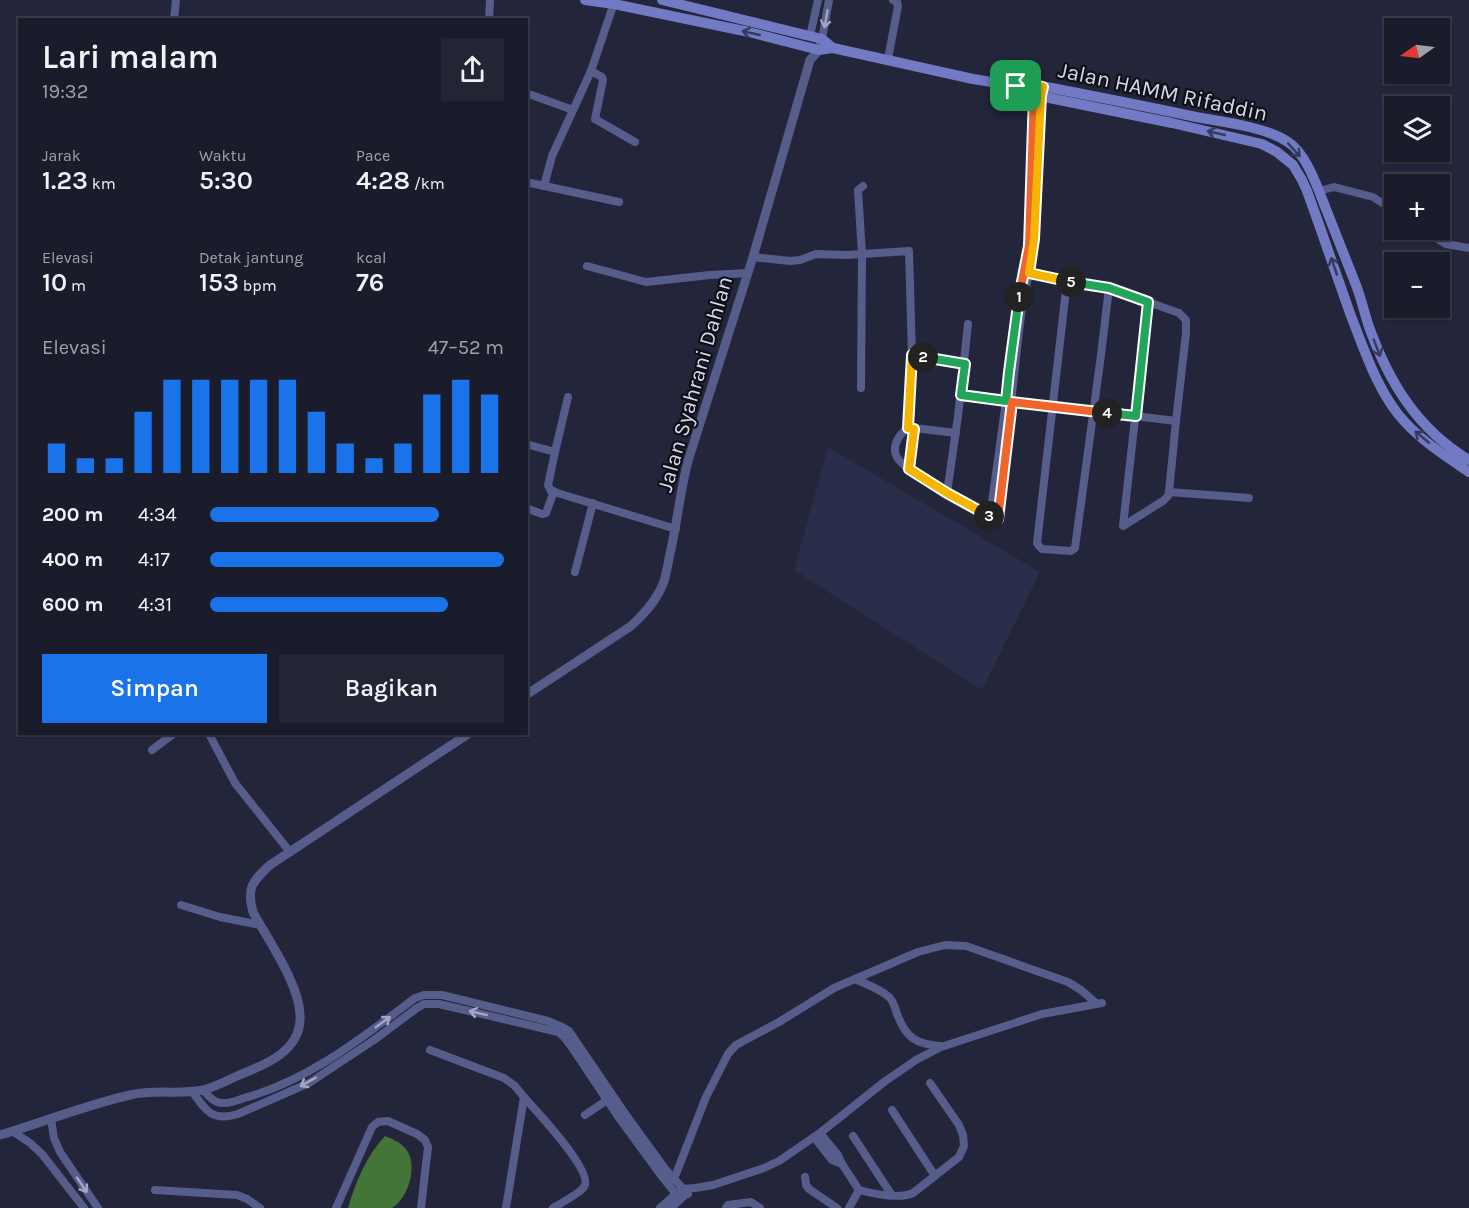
<!DOCTYPE html>
<html lang="id">
<head>
<meta charset="utf-8">
<style>
	:root { --surface:#1a1c2c; --page:#232534; --text:#f1f3f6; --muted:#9fa1a9; --line:#383a48; --accent:#1a73e8 }
	body { margin:0; font-family:Karla,sans-serif; background:var(--page); color:var(--text); height:100vh; display:flex; flex-direction:column; font-size:22px; white-space:nowrap }
	* { box-sizing:border-box; margin:0 }
	p { font-size:20px; color:var(--muted) }
	.icon { flex:none; width:33px; height:33px; fill:none; stroke:currentColor; stroke-width:2; stroke-linecap:round; stroke-linejoin:round }
	.map { position:relative; flex:1; overflow:hidden }
	.sheet { position:absolute; left:18px; top:18px; width:510px; height:717px; display:flex; flex-direction:column; background:var(--surface); border-radius:0px; box-shadow:0 2px 4px #0004,0 0 0 2px var(--line) }
	.sheet>* { flex:none }
	.needle { width:39px; rotate:256deg }
	.buttons { position:absolute; left:1384px; top:18px; display:grid; gap:12px }
	.buttons a { display:grid; place-items:center; width:66px; height:66px; border-radius:0px; background:var(--surface); box-shadow:0 2px 4px #0004,0 0 0 2px var(--line); font-size:30px }
	.pin { position:absolute; display:grid; place-items:center; width:51px; height:51px; color:#fff; margin:-26px; border-radius:12px; box-shadow:0 3px 9px #0006 }
	.km { position:absolute; width:30px; height:30px; margin:-15px; border-radius:50%; background:#222; color:#fff; font-size:16px; line-height:30px; text-align:center }
	.round { display:grid; place-items:center; flex:none; width:63px; height:63px; border-radius:0px; background:var(--page) }
	.headline { display:flex; align-items:center; justify-content:space-between; height:102px; padding:0 24px }
	h1 { font-size:33px; font-weight:600; line-height:45px }
	.figures { display:grid; grid-template-columns:repeat(3,1fr); gap:9px; height:102px; padding:6px 24px }
	.figures div { display:grid; align-content:center }
	.figures b { font-size:26px; font-weight:600 }
	.figures small { font-size:16px; font-weight:400 }
	.figures p { font-size:16px }
	.chart { height:168px; padding:12px 24px }
	.chart p { display:flex; justify-content:space-between }
	.chart svg { width:100%; height:108px; margin-top:6px; stroke:var(--accent); stroke-width:6 }
	.cta { display:flex; gap:12px; margin-top:auto; padding:12px 24px }
	.cta a { flex:1; height:69px; border-radius:0px; background:var(--accent); color:#fff; font-size:24px; font-weight:600; line-height:69px; text-align:center }
	.cta a+a { background:var(--page); color:var(--text) }
	ul { padding:0 24px; list-style:none; font-size:20px }
	li { display:grid; grid-template-columns:96px 72px 1fr; align-items:center; height:45px }
	li i { height:15px; border-radius:8px; background:var(--accent) }
	.map>svg:first-child { display:block }
</style>
</head>
<body>
<div class="map">
<svg width="1469" height="1208" viewBox="0 0 1469 1208">
	<rect width="100%" height="100%" fill="#23253b"/>
	<!-- built -->
	<polygon fill="#2b2e4a" points="828,447 1040,572 982,690 794,570"/>
	<!-- water -->
	<path fill="#437539" d="M385 1136C392 1139 400 1142 405 1148 419 1163 409 1198 392 1208H348C355 1183 367 1155 385 1136Z"/>
	<g fill="none" stroke-linecap="round" stroke-linejoin="round">
		<!-- minor -->
		<g stroke="#575d8b" stroke-width="8">
			<polyline points="174,20 176,0"/>
			<polyline points="489,20 490,0"/>
			<polyline points="810,36 818,0"/>
			<polyline points="822,39 829,0"/>
			<polyline points="888,59 898,6 897,2 893,0"/>
			<polyline points="591,71 602,77 603,80 595,119 635,142"/>
			<polyline points="526,93 573,110"/>
			<polyline points="526,182 619,202"/>
			<polyline points="544,186 552,156 591,71 615,0"/>
			<polyline points="1319,191 1334,187 1373,197 1395,211"/>
			<polyline points="1030,203 1034,92"/>
			<polyline points="1423,230 1446,244 1469,248"/>
			<path d="M753 257 790 261 800 260 816 254 847 255 909 251 912 355 908 428H914L909 469C934 486 971 510 998 519L1019 331 1023 300 1029 273 1034 239 1042 91"/>
			<polyline points="587,266 646,282 710,275 748,273"/>
			<polyline points="1026,273 1067,281 1109,288 1179,313 1186,320 1186,333 1176,421 1169,492 1168,496 1163,501 1123,526 1148,302"/>
			<polyline points="1067,281 1037,543 1039,546 1042,549 1071,551 1075,548 1101,355 1109,288"/>
			<polyline points="912,355 965,364"/>
			<polyline points="861,388 862,254 858,190 863,186"/>
			<polyline points="961,395 1176,421"/>
			<path d="M908 428C899 434 890 448 898 459 901 463 906 466 909 469"/>
			<polyline points="914,428 956,433"/>
			<polyline points="526,444 555,452 548,485 551,491 676,529"/>
			<polyline points="555,452 568,397"/>
			<polyline points="1169,492 1249,498"/>
			<polyline points="947,493 958,416 968,324"/>
			<polyline points="526,508 542,514 546,513 554,491"/>
			<polyline points="990,517 1006,401 1014,328"/>
			<polyline points="575,572 593,503"/>
			<polyline points="209,734 235,783 290,852"/>
			<polyline points="152,750 173,734"/>
			<polyline points="181,905 220,917 260,925"/>
			<path d="M855 979C866 984 880 989 889 997 894 1002 895 1008 897 1014 906 1038 916 1044 940 1046"/>
			<polyline points="430,1050 504,1078 515,1086 524,1097 506,1208"/>
			<path d="M203 1090C207 1094 211 1100 217 1102 226 1105 235 1101 244 1098 308 1081 363 1037 415 998L424 995H442L548 1021 562 1027 569 1031 624 1112 666 1170 688 1194"/>
			<path d="M192 1091C206 1111 212 1122 238 1114L309 1083 374 1040 417 1008 424 1004H439L558 1032 564 1037 571 1046 619 1118 660 1174 680 1199"/>
			<path d="M524 1097C535 1110 595 1172 584 1187 581 1192 560 1204 553 1208"/>
			<polyline points="892,1110 935,1176"/>
			<polyline points="585,1115 607,1100"/>
			<polyline points="51,1119 54,1138 60,1152 98,1208"/>
			<polyline points="12,1131 30,1143 42,1154 84,1208"/>
			<path d="M820 1133 838 1155 842 1164 859 1190C874 1194 899 1199 913 1193L959 1157 964 1146 963 1135 959 1125 930 1083"/>
			<polyline points="853,1136 891,1194"/>
			<polyline points="814,1137 832,1160 842,1164"/>
			<polyline points="805,1177 806,1185 809,1189 837,1208"/>
			<polyline points="671,1181 676,1174 706,1097 728,1054 736,1045 779,1022 834,988 918,952 945,945 966,946 1068,982 1081,990 1096,1003"/>
			<polyline points="155,1190 237,1195 247,1199 260,1208"/>
			<polyline points="336,1208 372,1127 378,1122 388,1121 417,1134 425,1140 428,1147 421,1208"/>
			<polyline points="660,1208 677,1193 683,1189 695,1188 713,1185 764,1168 779,1161 820,1133 884,1082 916,1060 941,1047 1042,1014 1102,1003"/>
			<polyline points="671,1208 684,1196"/>
			<polyline points="726,1208 728,1205 751,1202 760,1208"/>
			<polyline points="849,1208 859,1190"/>
		</g>
		<!-- tertiary -->
		<g stroke="#575d8b" stroke-width="9">
			<path d="M526 695 631 626C645 613 658 599 664 581 667 572 668 562 670 554 677 523 680 492 688 461L753 257 810 60 819 50 820 45"/>
			<path d="M0 1135C44 1122 86 1105 130 1095 155 1089 179 1095 203 1090 215 1087 226 1081 237 1076 265 1065 302 1051 300 1015 299 983 268 940 253 912 246 887 253 881 270 865L468 734"/>
		</g>
		<!-- secondary -->
		<g stroke="#727ac3" stroke-width="10">
			<path d="M585 0 614 4 749 32 819 50 833 48 973 79 1016 86 1026 83C1083 94 1140 105 1196 117 1223 122 1266 127 1288 142 1307 154 1318 189 1326 209 1336 234 1346 260 1356 285 1361 298 1364 311 1368 324 1388 381 1417 429 1469 460"/>
			<polyline points="662,0 822,39 833,48"/>
			<path d="M1016 86 1025 93 1172 123 1262 144 1277 152 1293 165 1302 180 1307 191C1322 232 1336 274 1351 316 1364 349 1376 386 1398 414 1417 438 1444 455 1469 472"/>
		</g>
	</g>
	<!-- one-way arrows -->
	<defs><path id="oneway-shaft" d="M-6 0H5M1.5-3L5.5 0L1.5 3" fill="none" stroke-width="1.6" stroke-linecap="round" stroke-linejoin="round" transform="scale(1.5)"/></defs>
	<g stroke="#a3a7c3">
		<use href="#oneway-shaft" transform="translate(826 19) rotate(100)"/>
		<use href="#oneway-shaft" transform="translate(478 1013) rotate(-167)"/>
		<use href="#oneway-shaft" transform="translate(383 1022) rotate(-36)"/>
		<use href="#oneway-shaft" transform="translate(308 1082) rotate(151)"/>
		<use href="#oneway-shaft" transform="translate(82 1185) rotate(56)"/>
	</g>
	<g stroke="#363a5d">
		<use href="#oneway-shaft" transform="translate(751 33) rotate(-167)"/>
		<use href="#oneway-shaft" transform="translate(1216 133) rotate(-167)"/>
		<use href="#oneway-shaft" transform="translate(1294 150) rotate(48)"/>
		<use href="#oneway-shaft" transform="translate(1334 266) rotate(-109)"/>
		<use href="#oneway-shaft" transform="translate(1377 348) rotate(69)"/>
		<use href="#oneway-shaft" transform="translate(1422 437) rotate(-140)"/>
	</g>
	<g fill="none" stroke-linecap="round" stroke-linejoin="round">
		<defs>
			<polyline id="split-1" points="1016,86 1025,93 1034,94 1029,246 1019,297"/>
			<polyline id="split-2" points="923,357 965,364 961,395 1006,401 1009,372 1019,297"/>
			<polyline id="split-3" points="923,357 912,355 908,428 914,429 909,469 947,493 989,516"/>
			<polyline id="split-4" points="989,516 998,519 1012,402 1107,413"/>
			<polyline id="split-5" points="1071,282 1109,288 1148,302 1136,416 1107,413"/>
			<polyline id="split-6" points="1016,86 1026,83 1043,87 1041,96 1034,239 1029,273 1071,282"/>
		</defs>
		<!-- split-1 casing -->
		<use href="#split-1" stroke="#fff" stroke-width="12"/>
		<!-- split-2 casing -->
		<use href="#split-2" stroke="#fff" stroke-width="12"/>
		<!-- split-3 casing -->
		<use href="#split-3" stroke="#fff" stroke-width="12"/>
		<!-- split-4 casing -->
		<use href="#split-4" stroke="#fff" stroke-width="12"/>
		<!-- split-5 casing -->
		<use href="#split-5" stroke="#fff" stroke-width="12"/>
		<!-- split-6 casing -->
		<use href="#split-6" stroke="#fff" stroke-width="12"/>
		<!-- split-1 -->
		<use href="#split-1" stroke="#f0652b" stroke-width="8"/>
		<!-- split-2 -->
		<use href="#split-2" stroke="#22a559" stroke-width="8"/>
		<!-- split-3 -->
		<use href="#split-3" stroke="#f5b400" stroke-width="8"/>
		<!-- split-4 -->
		<use href="#split-4" stroke="#f0652b" stroke-width="8"/>
		<!-- split-5 -->
		<use href="#split-5" stroke="#22a559" stroke-width="8"/>
		<!-- split-6 -->
		<use href="#split-6" stroke="#f5b400" stroke-width="8"/>
	</g>
	<g text-anchor="middle" dominant-baseline="central" stroke-width="4.5" stroke-linejoin="round" paint-order="stroke">
		<!-- street labels -->
		<g font-size="22" fill="#d6d9e8" stroke="#0e0f19">
			<text transform="translate(1163 92) rotate(12)">Jalan HAMM Rifaddin</text>
			<text transform="translate(695 384) rotate(-74)">Jalan Syahrani Dahlan</text>
		</g>
	</g>
</svg>
<div class="buttons">
<a><svg class="needle" viewBox="-14 -14 28 28"><path d="M0-13l5 13h-10z" fill="#e53935"/><path d="M0 13l5-13h-10z" fill="#9fa1a9"/></svg></a>
<a><svg class="icon" aria-label="layers" viewBox="0 0 24 24"><path d="M12 4l9 5-9 5-9-5zM3 14l9 5 9-5"/></svg></a>
<a>+</a>
<a>−</a>
</div>
<div class="pin" style="left:1016px;top:86px;background:#1e9e55"><svg class="icon" aria-label="arrive" viewBox="0 0 24 24"><path d="M6 21V4h12l-3 4 3 4H6"/></svg></div>
<b class="km" style="left:1019px;top:297px">1</b>
<b class="km" style="left:923px;top:357px">2</b>
<b class="km" style="left:989px;top:516px">3</b>
<b class="km" style="left:1107px;top:413px">4</b>
<b class="km" style="left:1071px;top:282px">5</b>
<section class="sheet">
<div class="headline"><div><h1>Lari malam</h1><p>19:32</p></div><a class="round"><svg class="icon" aria-label="share" viewBox="0 0 24 24"><path d="M12 15V3M7 8l5-5 5 5M5 13v7h14v-7"/></svg></a></div>
<div class="figures">
<div><p>Jarak</p><b>1.23<small> km</small></b></div>
<div><p>Waktu</p><b>5:30</b></div>
<div><p>Pace</p><b>4:28<small> /km</small></b></div>
</div>
<div class="figures">
<div><p>Elevasi</p><b>10<small> m</small></b></div>
<div><p>Detak jantung</p><b>153<small> bpm</small></b></div>
<div><p>kcal</p><b>76</b></div>
</div>
<div class="chart"><p><span>Elevasi</span>47–52 m</p>
<svg viewBox="0 0 160 44" preserveAspectRatio="none"><path d="M5 44V32M15 44V38M25 44V38M35 44V19M45 44V6M55 44V6M65 44V6M75 44V6M85 44V6M95 44V19M105 44V32M115 44V38M125 44V32M135 44V12M145 44V6M155 44V12"/></svg>
</div>
<ul>
<li><b>200 m</b>4:34<i style="width:78%"></i></li>
<li><b>400 m</b>4:17<i style="width:100%"></i></li>
<li><b>600 m</b>4:31<i style="width:81%"></i></li>
</ul>
<div class="cta"><a>Simpan</a><a>Bagikan</a></div>
</section>
</div>
</body>
</html>
